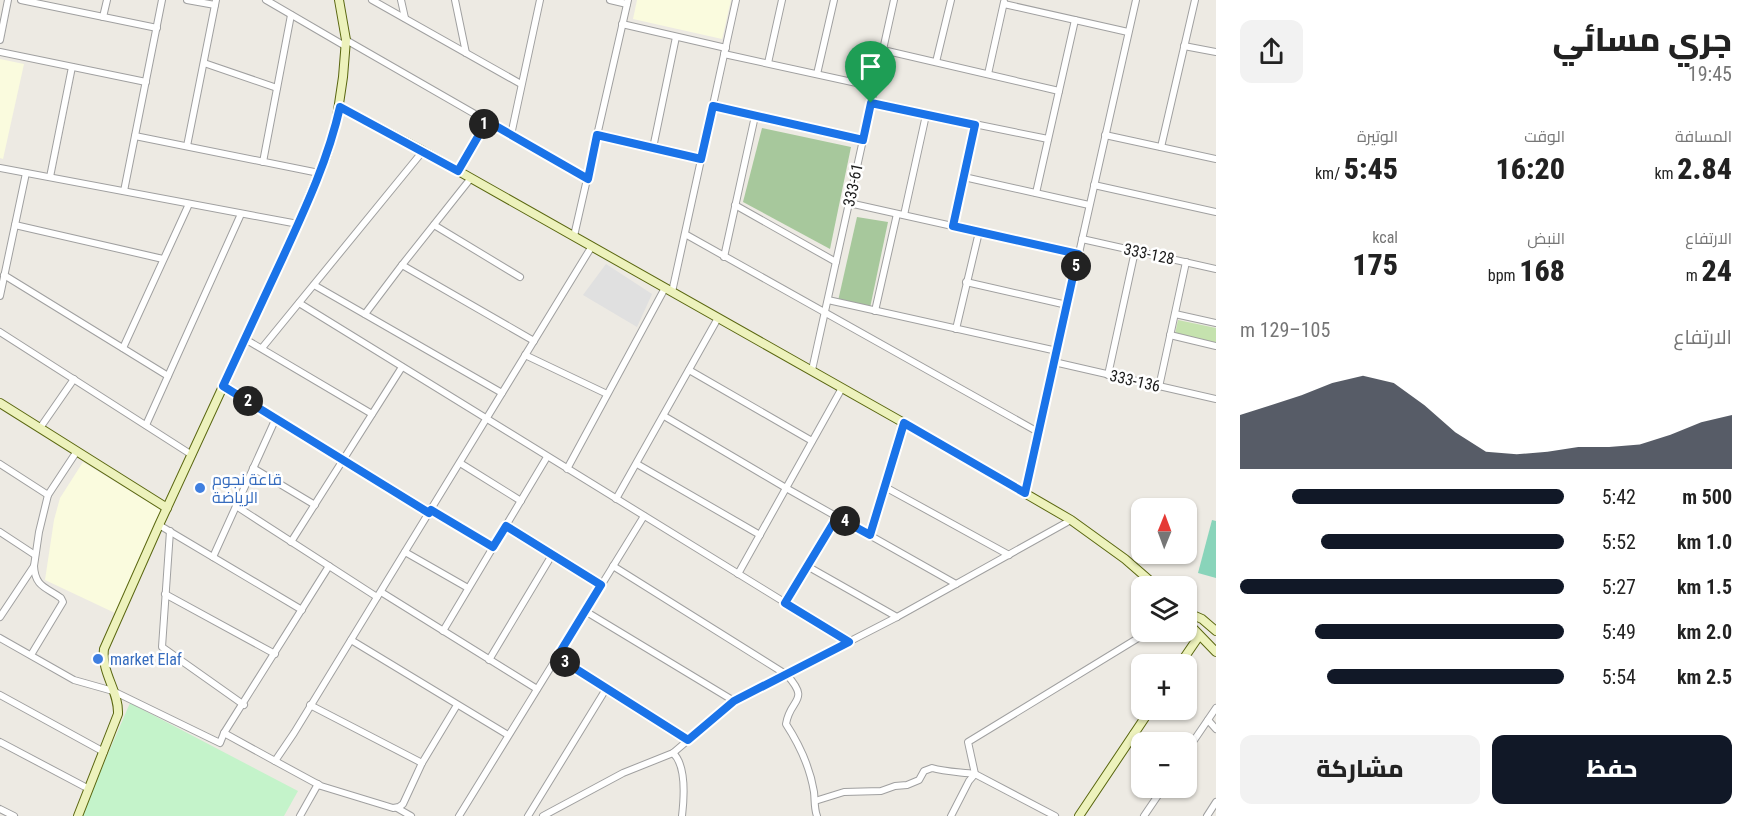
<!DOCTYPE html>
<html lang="ar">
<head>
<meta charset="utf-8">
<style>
	:root { --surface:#fff; --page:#f2f2f2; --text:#222; --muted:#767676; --accent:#111827 }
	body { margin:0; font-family:"Roboto Condensed",Cairo,sans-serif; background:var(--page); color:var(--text); direction:rtl; height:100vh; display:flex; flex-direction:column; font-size:22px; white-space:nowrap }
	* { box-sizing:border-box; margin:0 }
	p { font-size:20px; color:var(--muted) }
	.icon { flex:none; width:33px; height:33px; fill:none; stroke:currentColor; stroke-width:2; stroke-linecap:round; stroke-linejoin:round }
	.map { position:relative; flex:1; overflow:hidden; direction:ltr }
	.panel { display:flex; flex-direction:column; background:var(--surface); width:540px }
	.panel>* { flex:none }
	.needle { width:39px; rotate:1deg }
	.controls { position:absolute; left:1131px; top:498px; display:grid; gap:12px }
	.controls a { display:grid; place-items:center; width:66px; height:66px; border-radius:12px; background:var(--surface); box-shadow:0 2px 4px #0004; font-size:30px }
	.pin { position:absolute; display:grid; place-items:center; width:51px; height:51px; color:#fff; margin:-62px -26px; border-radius:50% 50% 50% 0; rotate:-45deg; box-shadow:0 0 6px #0007 }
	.pin .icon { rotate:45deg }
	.km { position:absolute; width:30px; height:30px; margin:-15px; border-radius:50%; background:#222; color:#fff; font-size:16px; line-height:30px; text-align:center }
	.round { display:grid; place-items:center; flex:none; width:63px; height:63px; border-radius:12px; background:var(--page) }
	.head { display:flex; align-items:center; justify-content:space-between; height:102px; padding:0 24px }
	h1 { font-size:33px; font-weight:800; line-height:45px }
	.metrics { display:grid; grid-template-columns:repeat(3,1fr); gap:9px; height:102px; padding:6px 24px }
	.metrics div { display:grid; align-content:center }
	.metrics b { font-size:30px; font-weight:800 }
	.metrics small { font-size:16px; font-weight:400 }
	.metrics p { font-size:16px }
	.chart { height:168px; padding:12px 24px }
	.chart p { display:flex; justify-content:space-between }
	.chart svg { width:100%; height:108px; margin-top:6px; fill:var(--accent); opacity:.7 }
	.primary-button { display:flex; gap:12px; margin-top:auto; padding:12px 24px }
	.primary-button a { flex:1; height:69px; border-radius:12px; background:var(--accent); color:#fff; font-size:24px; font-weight:800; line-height:69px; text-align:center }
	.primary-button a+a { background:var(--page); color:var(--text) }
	ul { padding:0 24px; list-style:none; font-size:20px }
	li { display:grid; grid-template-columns:96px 72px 1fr; align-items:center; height:45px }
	li i { height:15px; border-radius:8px; background:var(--accent) }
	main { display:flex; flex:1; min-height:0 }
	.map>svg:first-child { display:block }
</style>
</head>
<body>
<main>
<section class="panel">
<div class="head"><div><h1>جري مسائي</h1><p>19:45</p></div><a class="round"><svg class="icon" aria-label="share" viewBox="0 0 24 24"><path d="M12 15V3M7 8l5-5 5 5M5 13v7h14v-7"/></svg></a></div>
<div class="metrics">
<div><p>المسافة</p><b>2.84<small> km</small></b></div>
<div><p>الوقت</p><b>16:20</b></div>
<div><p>الوتيرة</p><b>5:45<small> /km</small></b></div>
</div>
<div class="metrics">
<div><p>الارتفاع</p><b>24<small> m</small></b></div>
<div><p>النبض</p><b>168<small> bpm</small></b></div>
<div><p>kcal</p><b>175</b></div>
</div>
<div class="chart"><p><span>الارتفاع</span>105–129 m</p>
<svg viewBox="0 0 160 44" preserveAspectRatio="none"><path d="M0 44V22L10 18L20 14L30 9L40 6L50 9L60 18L70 29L80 37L90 38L100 37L110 35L120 35L130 34L140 30L150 25L160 22V44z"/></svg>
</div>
<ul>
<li><b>500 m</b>5:42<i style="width:84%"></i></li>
<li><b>1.0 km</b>5:52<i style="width:75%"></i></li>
<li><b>1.5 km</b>5:27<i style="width:100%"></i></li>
<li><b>2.0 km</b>5:49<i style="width:77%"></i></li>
<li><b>2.5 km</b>5:54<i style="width:73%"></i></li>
</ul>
<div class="primary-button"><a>حفظ</a><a>مشاركة</a></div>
</section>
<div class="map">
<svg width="1216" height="816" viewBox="0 0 1216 816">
	<rect width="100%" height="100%" fill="#edeae3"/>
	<!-- education -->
	<g fill="#fafbde">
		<polygon points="637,0 731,0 722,39 633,19"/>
		<polygon points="0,59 24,64 3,159 0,158"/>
		<polygon points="83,462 163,511 115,613 45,580 54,520 60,498"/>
	</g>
	<!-- grass -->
	<polygon fill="#c5e2ae" points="1178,320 1216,328 1216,343 1175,334"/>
	<!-- forest -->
	<g fill="#a7c89c">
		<polygon points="762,128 851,147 830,249 743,202"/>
		<polygon points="857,217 888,222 870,308 838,301"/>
	</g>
	<!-- park -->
	<polygon fill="#c4f3ca" points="130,703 298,791 284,816 81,816"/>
	<!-- pitch -->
	<polygon fill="#89d4ba" points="1212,520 1216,521 1216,578 1198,573"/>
	<!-- parking -->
	<polygon fill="#e0e0e0" points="606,264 652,294 637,327 583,295"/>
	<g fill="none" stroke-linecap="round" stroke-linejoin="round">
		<defs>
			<g id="street">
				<polyline points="21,0 157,28"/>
				<polyline points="187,0 215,5"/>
				<polyline points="266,0 345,46"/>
				<polyline points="372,0 521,84"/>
				<polyline points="401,0 405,18"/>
				<polyline points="455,0 466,53"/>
				<polyline points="610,0 627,4"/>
				<polyline points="1004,4 1128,32"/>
				<polyline points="103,17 107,0"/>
				<polyline points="622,24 726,48"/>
				<polyline points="0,40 8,0"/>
				<polyline points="346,40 588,179"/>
				<polyline points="1184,46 1216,52"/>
				<polyline points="883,50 1059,91"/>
				<polyline points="0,52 146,82"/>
				<polyline points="724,54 875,87"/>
				<polyline points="936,62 951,0"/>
				<polyline points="204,63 277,88"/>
				<polyline points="768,63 782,0"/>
				<polyline points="817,74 834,0"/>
				<polyline points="988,74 1004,2"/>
				<polyline points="871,103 1048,139"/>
				<polyline points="713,107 863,140"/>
				<polyline points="511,135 540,0"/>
				<polyline points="597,135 701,159"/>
				<polyline points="1105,135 1216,159"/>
				<polyline points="135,136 319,173"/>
				<polyline points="187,146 216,0"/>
				<polyline points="1161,147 1195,0"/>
				<polyline points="653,148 676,37"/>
				<polyline points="263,162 291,15"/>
				<polyline points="0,168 298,224"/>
				<polyline points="458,170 487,121"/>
				<polyline points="50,177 72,67"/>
				<polyline points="964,177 1089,205"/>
				<polyline points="1094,185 1216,212"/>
				<polyline points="124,191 162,0"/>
				<polyline points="1036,193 1075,20"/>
				<polyline points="849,203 1078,254"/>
				<polyline points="735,205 836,262"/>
				<polyline points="904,215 926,115"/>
				<polyline points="15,225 163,259"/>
				<polyline points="434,225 520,277"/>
				<polyline points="953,226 975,125"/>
				<polyline points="685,234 1038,432"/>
				<polyline points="574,236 628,0"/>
				<polyline points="1082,239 1216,269"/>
				<polyline points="724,257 755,116"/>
				<polyline points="402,265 534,341"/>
				<polyline points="4,275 168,376"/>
				<polyline points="966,282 1067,305"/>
				<polyline points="314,285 502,393"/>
				<polyline points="672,292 736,0"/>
				<polyline points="0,296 26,173"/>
				<polyline points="828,300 1057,351"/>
				<polyline points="299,303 849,642"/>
				<polyline points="875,311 897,214"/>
				<polyline points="365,314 402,265 471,178"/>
				<polyline points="1175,314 1216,323"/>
				<polyline points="956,329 979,232"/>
				<polyline points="0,332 192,455"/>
				<polyline points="1170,335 1216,346"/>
				<polyline points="245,339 372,414"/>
				<polyline points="123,348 189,204"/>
				<polyline points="262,348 423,151"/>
				<polyline points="525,355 607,394"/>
				<polyline points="1054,362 1216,399"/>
				<polyline points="689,370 812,441"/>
				<polyline points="812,370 894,0"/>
				<polyline points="1108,375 1135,251"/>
				<polyline points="223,386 429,513"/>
				<polyline points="1159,387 1186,262"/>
				<polyline points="664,416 786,488 956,584"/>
				<polyline points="146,425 241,214"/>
				<polyline points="40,428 74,379"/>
				<polyline points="460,463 521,501"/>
				<polyline points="0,464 48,495"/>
				<polyline points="637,464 760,535"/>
				<polyline points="253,468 315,505"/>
				<polyline points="567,469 665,288"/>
				<polyline points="885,487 1009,555"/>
				<polyline points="1025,493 1136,0"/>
				<polyline points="616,499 718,318"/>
				<polyline points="236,506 377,597"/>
				<polyline points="431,510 493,547"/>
				<polyline points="159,525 302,610"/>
				<polyline points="506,526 601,585"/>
				<polyline points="170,531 162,647 244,705"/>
				<polyline points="0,532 35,555"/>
				<polyline points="870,535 904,423"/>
				<polyline points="291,542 402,367"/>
				<polyline points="405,552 468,588"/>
				<polyline points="213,557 276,418"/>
				<path d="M613 566 787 675C811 702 790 698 786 724 799 744 810 767 814 792 815 800 814 808 817 816"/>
				<polyline points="807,566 897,617"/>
				<polyline points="738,574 842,388"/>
				<polyline points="381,592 537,689"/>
				<polyline points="165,594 275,654"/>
				<polyline points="785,603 837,517"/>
				<polyline points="585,611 734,701"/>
				<polyline points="0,617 34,566 39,532 48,495 77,451"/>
				<polyline points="443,631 547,457"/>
				<polyline points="0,638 74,680 113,691 220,743 224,733 329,566"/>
				<polyline points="351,640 508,735"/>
				<path d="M31 655 63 602 61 598C46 587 35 587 34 566"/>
				<polyline points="557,657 688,740"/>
				<polyline points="489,660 552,555"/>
				<polyline points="0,695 104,752"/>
				<polyline points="310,705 422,763"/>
				<polyline points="1208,720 1216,729"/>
				<polyline points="224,733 275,761 294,733 592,246"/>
				<polyline points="1133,734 1145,742"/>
				<polyline points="0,742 89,789"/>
				<polyline points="1186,752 1216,708"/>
				<path d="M673 753C687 766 684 799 682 816"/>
				<polyline points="275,761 321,786 393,808 399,807 403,804 422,763 457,705"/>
				<path d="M815 801 844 792 881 791 895 786 907 785 919 780 924 771 932 768C945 772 961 772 975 774"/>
				<polyline points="397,808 411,816"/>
				<polyline points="0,809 14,816"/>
				<polyline points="300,816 318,784"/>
				<polyline points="459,816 644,516"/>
				<polyline points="528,816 606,689"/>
				<polyline points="543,816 623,773 673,753 734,701 897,617 1071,520"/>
				<polyline points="951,816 969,781 975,774"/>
				<polyline points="1055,816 975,774 968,742 1148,632"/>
				<polyline points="1144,816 1163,788"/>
				<polyline points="1207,816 1216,802"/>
			</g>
			<g id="secondary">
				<polyline points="340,107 423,151 904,423 1071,520 1125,559 1156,586"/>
				<polyline points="0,403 167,508"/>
				<polyline points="1186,612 1202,619 1216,631"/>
				<polyline points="1186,621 1216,652"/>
				<polyline points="1180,664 1199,636"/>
				<path d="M78 816 118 714C119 691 101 673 104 649L159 525 298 224 326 157 336 124 343 77 346 40 339 0"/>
				<polyline points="1079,816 1150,710"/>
			</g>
		</defs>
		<!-- street casing -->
		<use href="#street" stroke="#a0a0a0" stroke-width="8"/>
		<!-- secondary casing -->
		<use href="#secondary" stroke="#5a6710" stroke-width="10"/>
		<!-- street -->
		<use href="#street" stroke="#fff" stroke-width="6"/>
		<!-- secondary -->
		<use href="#secondary" stroke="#edf2bc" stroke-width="8"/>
	</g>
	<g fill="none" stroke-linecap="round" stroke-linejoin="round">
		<defs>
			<path id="route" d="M871 103 975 125 953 226 1078 254 1025 493 904 423 870 535 837 517 785 603 849 642 734 701 688 740 557 657 601 585 506 526 493 547 431 510 429 513 223 386C243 343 263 300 283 257 305 209 328 160 340 107L458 171 487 121 588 179 597 135 701 159 713 106 863 140Z"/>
		</defs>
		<!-- route casing -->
		<use href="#route" stroke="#fff" stroke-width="12"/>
		<!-- route -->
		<use href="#route" stroke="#1a73e8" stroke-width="8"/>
	</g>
	<!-- markers -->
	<g fill="#3f7fe0" stroke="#fff" stroke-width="2">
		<circle cx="200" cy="488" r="6"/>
		<circle cx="98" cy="659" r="6"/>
	</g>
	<g text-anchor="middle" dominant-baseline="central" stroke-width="5" stroke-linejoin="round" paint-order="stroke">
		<!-- street labels -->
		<g font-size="16" fill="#1c1c1c" stroke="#fff">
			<text transform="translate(853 185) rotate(-78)">333-61</text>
			<text transform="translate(1149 254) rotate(12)">333-128</text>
			<text transform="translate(1135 381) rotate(13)">333-136</text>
		</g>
		<!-- shop labels -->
		<g font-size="16" fill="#366cbe" stroke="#fff" text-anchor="start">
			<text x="212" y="479">قاعة نجوم<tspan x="212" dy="18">الرياضة</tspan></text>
			<text x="110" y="659">market Elaf</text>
		</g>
	</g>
</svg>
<div class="controls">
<a><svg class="needle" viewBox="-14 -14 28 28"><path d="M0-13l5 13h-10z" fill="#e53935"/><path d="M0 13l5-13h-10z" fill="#767676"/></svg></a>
<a><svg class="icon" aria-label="layers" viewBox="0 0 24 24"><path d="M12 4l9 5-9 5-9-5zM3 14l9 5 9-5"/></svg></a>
<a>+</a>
<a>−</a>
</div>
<div class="pin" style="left:871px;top:103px;background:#1e9e55"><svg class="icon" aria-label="arrive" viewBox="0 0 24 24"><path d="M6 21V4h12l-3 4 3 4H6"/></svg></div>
<b class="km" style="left:484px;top:124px">1</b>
<b class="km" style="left:248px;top:401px">2</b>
<b class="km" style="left:565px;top:662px">3</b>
<b class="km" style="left:845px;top:521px">4</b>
<b class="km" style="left:1076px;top:266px">5</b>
</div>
</main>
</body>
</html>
